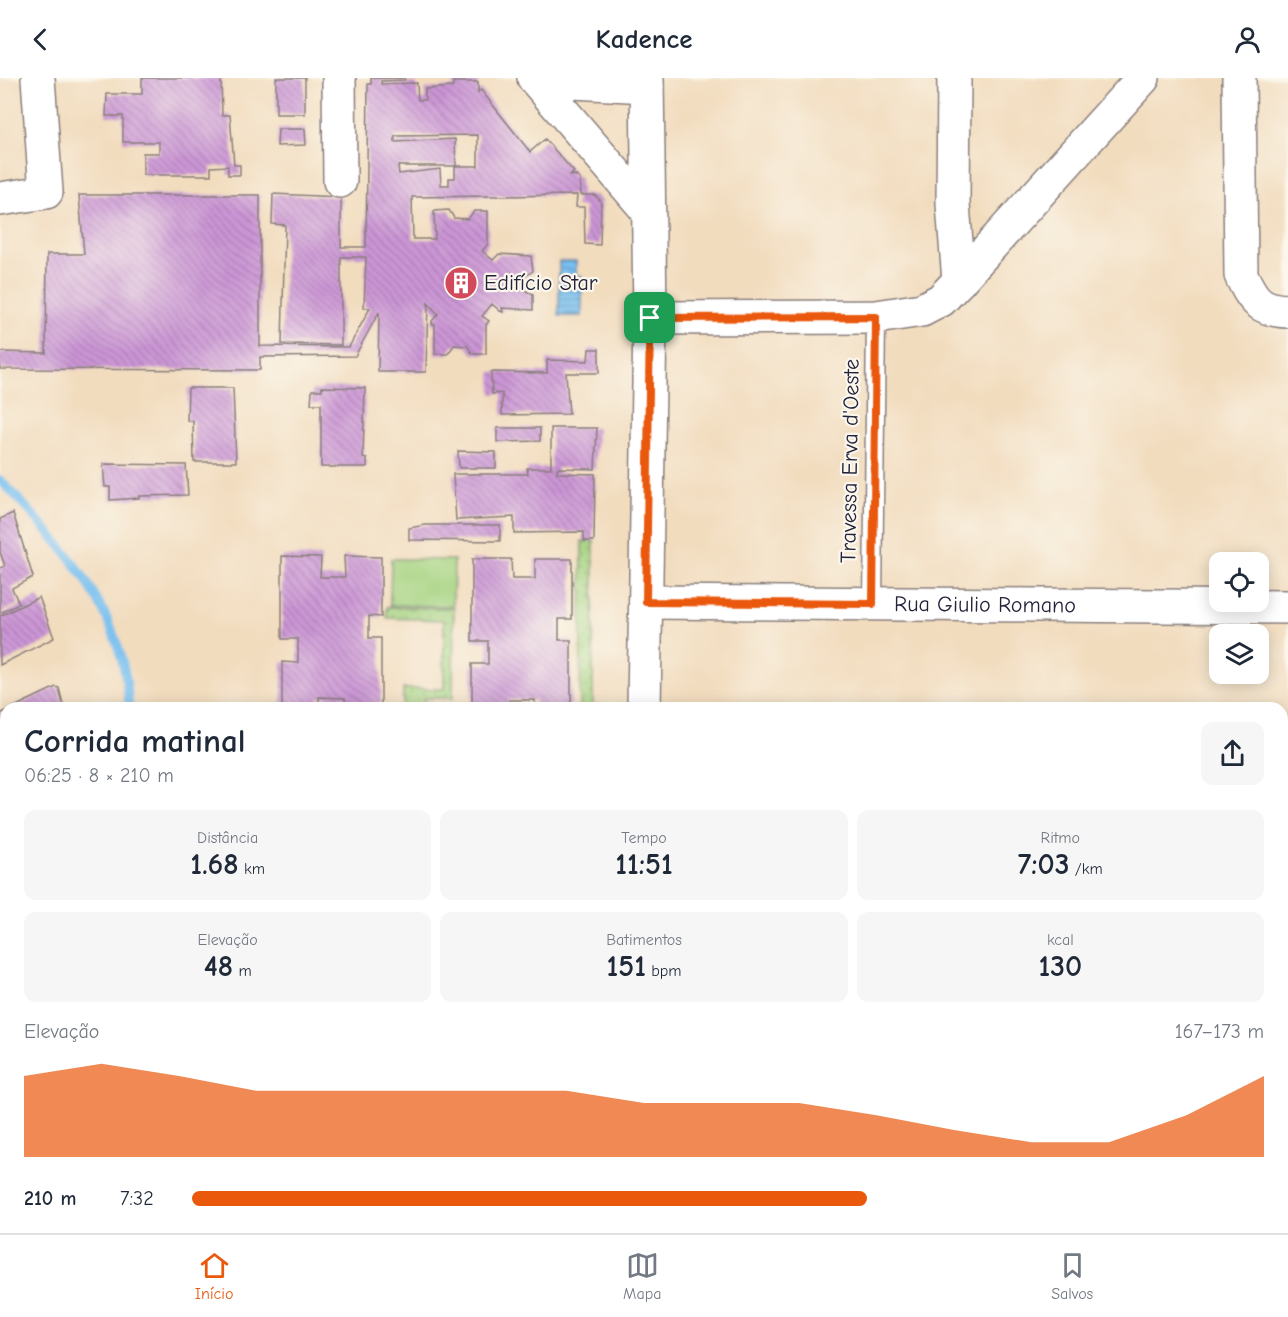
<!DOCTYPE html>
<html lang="pt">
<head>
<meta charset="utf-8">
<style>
	:root { --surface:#fff; --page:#f6f6f7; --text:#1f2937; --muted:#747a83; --line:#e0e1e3; --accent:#ea580c }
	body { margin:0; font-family:"Comic Neue",sans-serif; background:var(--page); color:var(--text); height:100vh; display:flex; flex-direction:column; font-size:22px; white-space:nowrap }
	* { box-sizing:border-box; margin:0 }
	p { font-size:20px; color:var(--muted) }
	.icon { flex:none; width:33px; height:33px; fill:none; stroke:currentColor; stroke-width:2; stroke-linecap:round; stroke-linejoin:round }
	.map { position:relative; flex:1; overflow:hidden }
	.sheet { position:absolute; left:0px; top:624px; width:1288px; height:531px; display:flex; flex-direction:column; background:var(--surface); border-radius:18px 18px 0 0; box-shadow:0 3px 15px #0003 }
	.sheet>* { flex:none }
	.buttons { position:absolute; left:1209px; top:474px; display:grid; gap:12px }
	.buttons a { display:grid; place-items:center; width:60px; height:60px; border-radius:12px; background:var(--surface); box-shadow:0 3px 15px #0003; font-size:30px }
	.pin { position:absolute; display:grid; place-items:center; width:51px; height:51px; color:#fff; margin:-26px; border-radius:12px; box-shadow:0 3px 9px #0006 }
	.round { display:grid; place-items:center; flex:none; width:63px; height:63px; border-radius:12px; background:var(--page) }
	.overview { display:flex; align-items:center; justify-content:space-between; height:102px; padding:0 24px }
	h1 { font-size:33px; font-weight:800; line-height:45px }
	.metrics { display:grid; grid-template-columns:repeat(3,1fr); gap:9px; height:102px; padding:6px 24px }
	.metrics div { display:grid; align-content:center; border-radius:12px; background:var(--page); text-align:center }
	.metrics b { font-size:30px; font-weight:800 }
	.metrics small { font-size:16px; font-weight:400 }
	.metrics p { font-size:16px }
	.chart { height:168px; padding:12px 24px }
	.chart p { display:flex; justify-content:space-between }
	.chart svg { width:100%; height:108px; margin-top:6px; fill:var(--accent); opacity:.7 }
	ul { padding:0 24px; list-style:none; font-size:20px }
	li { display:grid; grid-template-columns:96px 72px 1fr; align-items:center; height:45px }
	li i { height:15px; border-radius:8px; background:var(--accent) }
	header { display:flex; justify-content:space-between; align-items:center; height:78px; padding:0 24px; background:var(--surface); font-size:27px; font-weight:800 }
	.menu { display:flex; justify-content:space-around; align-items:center; height:84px; border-top:2px solid var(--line); background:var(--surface); font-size:16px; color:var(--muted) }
	.menu a { display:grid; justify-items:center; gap:3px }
	.menu .selected { color:var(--accent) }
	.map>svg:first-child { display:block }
</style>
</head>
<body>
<header><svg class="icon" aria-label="back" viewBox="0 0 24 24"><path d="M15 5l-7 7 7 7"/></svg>Kadence<svg class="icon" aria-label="person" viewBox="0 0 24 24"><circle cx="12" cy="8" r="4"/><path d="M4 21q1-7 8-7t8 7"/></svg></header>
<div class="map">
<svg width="1288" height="1155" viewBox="0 0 1288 1155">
	<defs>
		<pattern id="grass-dots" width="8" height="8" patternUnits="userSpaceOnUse" patternTransform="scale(1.5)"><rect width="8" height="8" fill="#a5d380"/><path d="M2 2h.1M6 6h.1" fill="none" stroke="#8eb570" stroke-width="1.8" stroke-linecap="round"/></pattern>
		<pattern id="forest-firs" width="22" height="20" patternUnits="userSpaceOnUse" patternTransform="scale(1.5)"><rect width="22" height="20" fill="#84b56e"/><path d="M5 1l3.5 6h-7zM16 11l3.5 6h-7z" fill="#6c935c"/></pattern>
		<pattern id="water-rules" width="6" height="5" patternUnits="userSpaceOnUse" patternTransform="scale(1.5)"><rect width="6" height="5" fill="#77bfef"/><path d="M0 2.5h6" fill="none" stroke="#619bc3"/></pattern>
		<pattern id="building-back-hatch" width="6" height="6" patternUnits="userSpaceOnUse" patternTransform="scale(1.5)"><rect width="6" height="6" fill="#cc96d6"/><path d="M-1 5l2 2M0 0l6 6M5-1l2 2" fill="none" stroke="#a57aaf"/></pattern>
	</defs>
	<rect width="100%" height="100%" fill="#fbf7ec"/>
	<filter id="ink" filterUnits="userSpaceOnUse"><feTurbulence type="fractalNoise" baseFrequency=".0167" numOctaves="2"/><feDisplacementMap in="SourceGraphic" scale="12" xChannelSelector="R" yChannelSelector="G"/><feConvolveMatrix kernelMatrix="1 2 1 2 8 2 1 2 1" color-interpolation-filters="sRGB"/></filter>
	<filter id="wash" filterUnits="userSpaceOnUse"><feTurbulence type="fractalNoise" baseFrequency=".008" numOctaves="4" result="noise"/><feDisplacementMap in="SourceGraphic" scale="24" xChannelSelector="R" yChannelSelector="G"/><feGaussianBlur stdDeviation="1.35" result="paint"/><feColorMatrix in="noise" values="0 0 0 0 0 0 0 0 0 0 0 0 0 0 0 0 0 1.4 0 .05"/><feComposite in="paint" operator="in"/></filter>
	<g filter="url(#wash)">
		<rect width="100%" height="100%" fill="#f2dcbe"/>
		<!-- grass -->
		<g fill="url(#grass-dots)" stroke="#647a5e" stroke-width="1.5">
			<polygon points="582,463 594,463 593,630 580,630"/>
			<polygon points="387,529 454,530 453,620 424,620 423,630 403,630 403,611 444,611 444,542 387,540"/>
		</g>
		<!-- forest -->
		<rect fill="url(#forest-firs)" stroke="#536c54" stroke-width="1.5" x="457" y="1149" width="136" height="6"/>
		<!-- park -->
		<polygon fill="#a5d380" stroke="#647a5e" stroke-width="1.5" points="391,481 454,482 453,528 390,527"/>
		<!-- water -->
		<polygon fill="url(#water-rules)" stroke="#4c7095" stroke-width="1.5" points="559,183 576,183 576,198 582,198 582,238 559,238"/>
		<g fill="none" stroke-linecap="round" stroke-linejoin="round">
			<!-- stream -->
			<g stroke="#77bfef" stroke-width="9">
				<path d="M0 402C64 468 125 533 129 630"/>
				<polyline points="201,1149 203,1155"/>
			</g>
		</g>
		<g id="blocks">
			<!-- building -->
			<g fill="url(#building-back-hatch)" fill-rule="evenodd">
				<polygon points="142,0 221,0 222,37 230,37 234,87 240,87 240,97 228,97 228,88 211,89 211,97 143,97 143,75 159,75 159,64 123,64 123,38 106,38 107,16 142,16"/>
				<rect x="276" y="0" width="29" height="36"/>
				<path d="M371 0H405V2L381 3V6L417 5 418 22H425V11L453 9V4H478V14L481 12 530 74 545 61 574 94 570 98 575 97 580 101 581 117H595L601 123 600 167 585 166 584 129H576L577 117 412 119 413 161H435L434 133 449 132 454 140 468 141 474 133H488V166L482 173 493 182 499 176 531 178 533 193 524 199 523 211 533 217V232L502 230 503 234 500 233 492 226 482 238 489 243 486 247V276H473L467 268 454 267 448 276H435V246H432V243L438 236 428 225 426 294H378L379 234 355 278 260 279V292L0 291V274L46 275 47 176H84L79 117H260V268L349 269 370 230H364L366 179H341V267L282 266 285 147 272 146 273 116 341 119V169H366L368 6H371ZM478 57V88H456L455 61 395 64V58ZM398 88H455V100H449V107H441L440 91 399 96Z"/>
				<polygon points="278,51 305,51 306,67 277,68"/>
				<polygon points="589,271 599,271 599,295 566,295 569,336 502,337 502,315 492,316 491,294 547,295 547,282 588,283"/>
				<polygon points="322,309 365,310 363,380 367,381 367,389 321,389 321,326 311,326 312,312 322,312"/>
				<polygon points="188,310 233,310 236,384 194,384 193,343 187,343"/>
				<polygon points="497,350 540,350 540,363 497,364"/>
				<polygon points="551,350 597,350 595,391 557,390 557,395 595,396 594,463 584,463 584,454 514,455 514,439 456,442 453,396 528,396 527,390 551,390"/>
				<polygon points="458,373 496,374 496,390 459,390"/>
				<polygon points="103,386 186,387 188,417 139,418 139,420 110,422 110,409 105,409"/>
				<polygon points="13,435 33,499 12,510 19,526 0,535 0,490 5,488 0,474 0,441"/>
				<polygon points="425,447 500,447 500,463 409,462 409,450"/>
				<polygon points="282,478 321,479 320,499 345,499 344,478 381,479 381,539 369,538 369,560 381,560 381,630 345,630 345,620 319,619 319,630 282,630 282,584 298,585 298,561 282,561"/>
				<polygon points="472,481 511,481 512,501 535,501 535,481 572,481 572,541 559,541 559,562 571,562 571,630 535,630 535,622 509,622 509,630 472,630 472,586 488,586 488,563 472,563"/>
				<polygon points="39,519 54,560 0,587 0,538"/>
				<polygon points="56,609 59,610 64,630 12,630"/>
				<polygon points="6,633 6,693 0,696 0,636"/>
				<polygon points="6,776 6,840 0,842 0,778"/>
				<polygon points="6,865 6,906 5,906 0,884 0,866"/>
				<polygon points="1,1085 6,1106 6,1149 16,1149 18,1155 0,1155"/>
				<polygon points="83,1149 159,1149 159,1150 138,1155 77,1155 84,1152"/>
				<polygon points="174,1149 179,1149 179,1155 154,1155"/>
				<polygon points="219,1149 282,1152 283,1149 328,1149 328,1155 219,1155"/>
				<polygon points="384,1149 441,1149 441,1151 457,1151 457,1155 433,1155 433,1151 429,1152 429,1155 370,1155 370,1152 384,1152"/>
			</g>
		</g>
	</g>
	<g filter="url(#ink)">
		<use href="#blocks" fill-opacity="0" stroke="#8a7f7c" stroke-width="1.5"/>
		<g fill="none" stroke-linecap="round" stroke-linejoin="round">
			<defs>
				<polyline id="lane" points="873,526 876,239"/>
				<g id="street">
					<polyline points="339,0 340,103"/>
					<polyline points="534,0 648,133"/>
					<polyline points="954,0 953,126 959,203"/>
					<path d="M1239 0 1241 197C1253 222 1259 232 1288 233"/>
					<polyline points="536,2 647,8"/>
					<polyline points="0,121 46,114 38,0"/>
					<polyline points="650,240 876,239 922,232 941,222 959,203 1143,0"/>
					<path id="s1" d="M646 524 1288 529"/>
					<polyline points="1282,959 1288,959"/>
					<polyline points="0,975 6,999"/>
					<polyline points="39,1149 41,1155"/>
					<polyline points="341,1149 341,1155"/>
					<polyline points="671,1155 886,1152 1046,1155"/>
				</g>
				<g id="secondary">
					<polyline points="644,630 650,240 647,0"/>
					<polyline points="639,1155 639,1149"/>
				</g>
			</defs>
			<!-- lane casing -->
			<use href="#lane" stroke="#8a7f7c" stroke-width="21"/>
			<!-- street casing -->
			<use href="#street" stroke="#8a7f7c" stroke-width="36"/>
			<!-- secondary casing -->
			<use href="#secondary" stroke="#8a7f7c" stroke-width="36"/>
			<!-- lane -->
			<use href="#lane" stroke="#fff" stroke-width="18"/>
			<!-- street -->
			<use href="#street" stroke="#fff" stroke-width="33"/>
			<!-- secondary -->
			<use href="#secondary" stroke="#fff" stroke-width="33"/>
		</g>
	</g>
	<g fill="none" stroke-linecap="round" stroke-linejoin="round" filter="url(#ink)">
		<defs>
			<polygon id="route" points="876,239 873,526 646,524 650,240"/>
		</defs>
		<!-- route casing -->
		<use href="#route" stroke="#fff" stroke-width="12"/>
		<!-- route -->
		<use href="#route" stroke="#ea580c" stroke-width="8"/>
	</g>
	<!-- icons -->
	<defs>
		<symbol id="building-disc" viewBox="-11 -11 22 22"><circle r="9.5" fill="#d1495b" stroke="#fbf7ec"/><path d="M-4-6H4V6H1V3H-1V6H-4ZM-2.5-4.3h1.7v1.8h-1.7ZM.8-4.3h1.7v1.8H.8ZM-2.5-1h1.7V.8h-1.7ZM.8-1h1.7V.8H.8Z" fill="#fff"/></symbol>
	</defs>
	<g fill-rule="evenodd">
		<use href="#building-disc" x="442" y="186" width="38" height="38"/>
	</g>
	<g text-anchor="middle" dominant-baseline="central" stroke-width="4.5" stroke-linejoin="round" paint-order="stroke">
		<!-- poi labels -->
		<g font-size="22" fill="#22223b" stroke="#fbf7ec" text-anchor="start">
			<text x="484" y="205">Edifício Star</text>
		</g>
		<!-- street labels -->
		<g font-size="22" fill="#22223b" stroke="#fbf7ec">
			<text transform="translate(850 383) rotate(-89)">Travessa Erva d'Oeste</text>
			<text stroke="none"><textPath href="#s1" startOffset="339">Rua Giulio Romano</textPath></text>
		</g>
	</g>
</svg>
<div class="buttons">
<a><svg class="icon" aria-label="locate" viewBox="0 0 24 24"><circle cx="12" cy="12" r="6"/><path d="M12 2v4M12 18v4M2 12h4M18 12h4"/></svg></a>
<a><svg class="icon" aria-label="layers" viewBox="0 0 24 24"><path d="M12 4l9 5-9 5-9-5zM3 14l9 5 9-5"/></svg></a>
</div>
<div class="pin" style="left:650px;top:240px;background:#1e9e55"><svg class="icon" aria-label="arrive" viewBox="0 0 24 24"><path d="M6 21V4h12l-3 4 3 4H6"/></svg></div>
<section class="sheet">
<div class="overview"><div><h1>Corrida matinal</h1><p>06:25 · 8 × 210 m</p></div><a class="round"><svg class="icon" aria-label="share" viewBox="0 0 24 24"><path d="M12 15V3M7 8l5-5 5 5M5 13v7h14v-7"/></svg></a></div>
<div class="metrics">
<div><p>Distância</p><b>1.68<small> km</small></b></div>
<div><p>Tempo</p><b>11:51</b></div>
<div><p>Ritmo</p><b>7:03<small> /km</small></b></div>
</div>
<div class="metrics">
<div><p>Elevação</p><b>48<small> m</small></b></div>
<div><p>Batimentos</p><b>151<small> bpm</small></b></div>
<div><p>kcal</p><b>130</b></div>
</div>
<div class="chart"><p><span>Elevação</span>167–173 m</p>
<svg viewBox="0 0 160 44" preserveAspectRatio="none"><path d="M0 44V11L10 6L20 11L30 17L40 17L50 17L60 17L70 17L80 22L90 22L100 22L110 27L120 33L130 38L140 38L150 27L160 11V44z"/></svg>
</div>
<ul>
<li><b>210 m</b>7:32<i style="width:63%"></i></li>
</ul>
</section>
</div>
<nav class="menu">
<a class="selected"><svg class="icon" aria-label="home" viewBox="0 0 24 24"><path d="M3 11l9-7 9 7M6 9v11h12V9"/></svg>Início</a>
<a><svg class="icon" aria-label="map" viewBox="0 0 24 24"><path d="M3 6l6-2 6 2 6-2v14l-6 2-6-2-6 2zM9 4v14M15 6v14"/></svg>Mapa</a>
<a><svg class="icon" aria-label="saved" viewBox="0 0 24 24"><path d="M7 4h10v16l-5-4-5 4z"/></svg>Salvos</a>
</nav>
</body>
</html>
